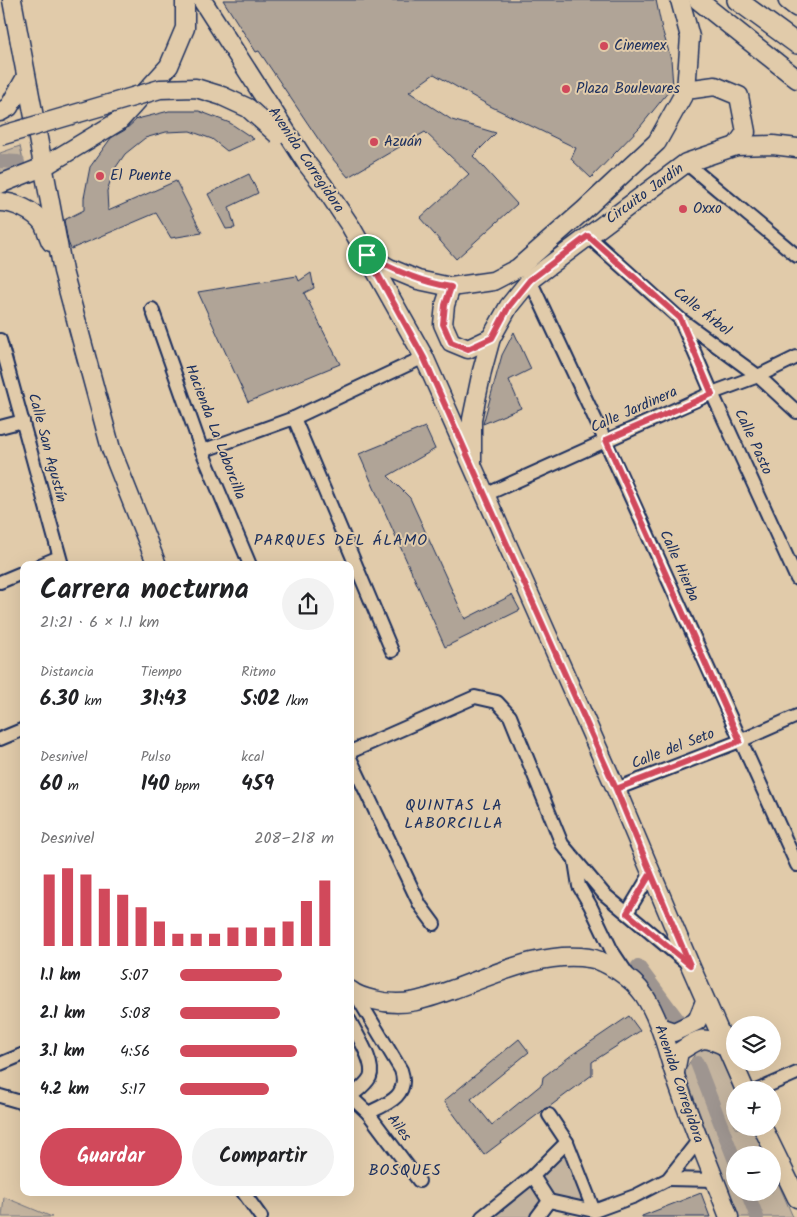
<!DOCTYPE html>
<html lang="es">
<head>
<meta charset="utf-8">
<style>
	:root { --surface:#fff; --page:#f2f2f2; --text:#202124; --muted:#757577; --accent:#d1495b }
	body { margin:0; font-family:Kalam,sans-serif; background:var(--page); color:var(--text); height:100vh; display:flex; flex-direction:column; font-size:19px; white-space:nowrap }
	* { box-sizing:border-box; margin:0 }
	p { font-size:16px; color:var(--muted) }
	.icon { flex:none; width:28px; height:28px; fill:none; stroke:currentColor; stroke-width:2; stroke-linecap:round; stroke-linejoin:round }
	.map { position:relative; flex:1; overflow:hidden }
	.side { position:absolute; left:20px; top:561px; width:334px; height:635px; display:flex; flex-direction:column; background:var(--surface); border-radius:10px; box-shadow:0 5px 20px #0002 }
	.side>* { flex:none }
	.controls { position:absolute; left:726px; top:1016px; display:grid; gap:10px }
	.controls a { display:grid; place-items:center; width:55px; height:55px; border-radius:50%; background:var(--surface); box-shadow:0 5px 20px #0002; font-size:25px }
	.pin { position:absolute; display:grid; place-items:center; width:42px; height:42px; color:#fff; margin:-21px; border:2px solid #fff; border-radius:50%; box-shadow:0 1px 5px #0007 }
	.round { display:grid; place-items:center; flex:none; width:52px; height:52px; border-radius:26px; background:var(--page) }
	.overview { display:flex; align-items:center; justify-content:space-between; height:85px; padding:0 20px }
	h1 { font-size:28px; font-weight:800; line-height:38px }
	.metrics { display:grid; grid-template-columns:repeat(3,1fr); gap:8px; height:85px; padding:5px 20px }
	.metrics div { display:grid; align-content:center }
	.metrics b { font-size:21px; font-weight:800 }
	.metrics small { font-size:14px; font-weight:400 }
	.metrics p { font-size:14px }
	.chart { height:140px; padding:10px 20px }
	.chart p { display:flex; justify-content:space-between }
	.chart svg { width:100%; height:90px; margin-top:5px; stroke:var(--accent); stroke-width:6 }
	.button { display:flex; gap:10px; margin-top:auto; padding:10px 20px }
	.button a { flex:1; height:58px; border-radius:30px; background:var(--accent); color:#fff; font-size:20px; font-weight:800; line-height:58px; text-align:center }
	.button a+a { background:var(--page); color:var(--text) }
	ul { padding:0 20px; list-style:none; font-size:16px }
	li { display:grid; grid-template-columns:80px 60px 1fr; align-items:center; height:38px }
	li i { height:12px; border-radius:6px; background:var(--accent) }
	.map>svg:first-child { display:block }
</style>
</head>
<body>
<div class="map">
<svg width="797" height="1217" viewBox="0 0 797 1217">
	<rect width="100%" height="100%" fill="#e1cbaa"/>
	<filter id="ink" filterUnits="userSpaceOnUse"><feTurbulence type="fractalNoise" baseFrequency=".02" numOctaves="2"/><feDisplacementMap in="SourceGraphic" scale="10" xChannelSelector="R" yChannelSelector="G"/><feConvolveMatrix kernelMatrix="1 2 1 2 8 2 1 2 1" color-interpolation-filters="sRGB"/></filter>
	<g filter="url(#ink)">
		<!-- green -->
		<g fill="#c4b49f" stroke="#70727e">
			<polygon points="20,146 25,171 0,179 0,153"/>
			<polygon points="699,1048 721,1053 737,1090 735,1090 735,1128 754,1128 766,1155 735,1155 735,1192 772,1192 773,1171 793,1217 738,1217 684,1071"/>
			<polygon points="568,1151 585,1202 549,1196 531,1217 487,1217"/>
			<polygon points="4,1197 52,1217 2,1217"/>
		</g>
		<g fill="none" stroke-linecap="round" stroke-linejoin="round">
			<!-- canal -->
			<g stroke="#9e9590" stroke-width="14">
				<polyline points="0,161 18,162"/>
				<polyline points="638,966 678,1020"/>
				<polyline points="697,1063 735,1161"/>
				<polyline points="747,1192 757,1217"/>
			</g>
		</g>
		<!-- building -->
		<g fill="#b0a497" stroke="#1b2f5e">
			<polygon points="223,0 656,0 662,29 671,59 673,86 640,127 591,178 571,159 576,148 490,106 434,74 409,92 452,120 496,133 473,156 517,204 456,259 420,218 469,174 425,132 348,177 327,152 259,51 256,52"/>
			<polygon points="169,111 199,111 230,123 254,139 227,151 212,139 190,131 166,132 145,138 125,154 114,170 107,191 108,211 176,181 202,233 171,238 156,213 71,249 68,242 64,220 84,210 84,198 90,167 111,138 125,130 137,119"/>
			<polygon points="249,174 258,193 229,207 235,228 226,229 208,194"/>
			<polygon points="311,273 314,288 304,293 340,364 248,402 198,292 297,276 299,281"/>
			<polygon points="514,332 531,369 509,380 521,408 483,424 502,355"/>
			<polygon points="425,427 435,449 388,476 410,498 465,619 512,595 520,610 445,647 359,454"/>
			<polygon points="629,1016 640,1031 592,1062 592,1075 549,1107 544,1109 541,1112 484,1155 444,1101 519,1039 529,1052 471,1099 492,1125 542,1084 543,1077 573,1054"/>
			<polygon points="701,1193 710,1217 642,1217 642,1216"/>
		</g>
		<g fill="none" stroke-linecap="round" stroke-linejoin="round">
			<defs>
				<g id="street">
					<polyline points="686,163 797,256"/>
					<polyline points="588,236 680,319 758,376 797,412"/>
					<polyline points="530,280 605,440 797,865"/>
					<polyline points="152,309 202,451 250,565"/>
					<polyline points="680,319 712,393 797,579"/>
					<polyline points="0,340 62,565"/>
					<polyline points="294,418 392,651"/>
					<polyline points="0,427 23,421"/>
					<polyline points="202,451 294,418 424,357"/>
					<polyline points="485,495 712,393 758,376 797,357"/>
					<polyline points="40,565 59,557"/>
					<polyline points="0,582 24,572"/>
					<polyline points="0,739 24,729"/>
					<polyline points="350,752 475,697 497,702 510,716 562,844 604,894 688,964"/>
					<polyline points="350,758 420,905 434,924"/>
					<polyline points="616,789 740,741 797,716"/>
					<polyline points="575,861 579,886 590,905 612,951 628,975"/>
					<polyline points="627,913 651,873"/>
					<path d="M356 995 401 1070C410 1096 387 1104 368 1113"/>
					<path d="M350 1021C356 1034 376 1063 370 1077 366 1085 357 1091 350 1097"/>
					<polyline points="0,1064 24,1054"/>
					<polyline points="758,1090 797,1073"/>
					<polyline points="0,1096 24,1103"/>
					<polyline points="350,1096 368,1113 419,1181"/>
					<polyline points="549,1115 567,1142 594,1211"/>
					<polyline points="533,1176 549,1201 594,1211 635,1196 668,1179 698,1141"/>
					<polyline points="668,1179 715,1180"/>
					<polyline points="243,1192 261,1217"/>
					<polyline points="482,1217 533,1176 567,1142"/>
					<polyline points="537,1217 549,1201"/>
				</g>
				<g id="secondary">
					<polyline points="12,0 63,271 111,449 157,565"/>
					<polyline points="202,0 307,164 323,185 351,227 424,357 616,789 690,965 745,1090"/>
					<polyline points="698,0 797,79"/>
					<polyline points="686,90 715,86 739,96 746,132 736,146"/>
					<polyline points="0,112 9,107 26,77"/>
					<polyline points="0,184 43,167 119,121 169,66 185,28 185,0"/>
					<path d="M0 202C14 202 34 211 43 223 46 228 48 236 51 242"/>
					<polyline points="367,255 389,268 418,280 451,287 493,281 518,268 583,211 657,142 686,90 690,37 680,0"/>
					<polyline points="451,287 445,305 443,324 451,342 468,349 491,338"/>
					<polyline points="472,461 472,419 482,371 491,338 509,306 530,280 686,163 736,146 773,145 797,148"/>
					<path d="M350 990C357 996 365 998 374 1000 403 1008 427 999 454 989 496 974 543 951 589 958 598 959 609 965 617 970 626 976 638 986 644 995 663 1024 668 1058 680 1090 695 1133 713 1174 729 1217"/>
					<polyline points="662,1028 674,1032 697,1021 705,1001"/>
					<path d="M675 1072 679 1052C700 1038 702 1035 725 1046"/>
					<polyline points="763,1128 797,1198"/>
				</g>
				<g id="primary">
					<polyline points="737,0 797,44"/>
					<polyline points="788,0 797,7"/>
				</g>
			</defs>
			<!-- street casing -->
			<use href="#street" stroke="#1b2f5e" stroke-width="16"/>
			<!-- secondary casing -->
			<use href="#secondary" stroke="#1b2f5e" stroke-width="21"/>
			<!-- primary casing -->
			<use href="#primary" stroke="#1b2f5e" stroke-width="22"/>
			<!-- street -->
			<use href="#street" stroke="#e1cbaa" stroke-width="12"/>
			<!-- secondary -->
			<use href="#secondary" stroke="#e1cbaa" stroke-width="18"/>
			<!-- primary -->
			<use href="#primary" stroke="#e1cbaa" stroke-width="19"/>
			<defs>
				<polyline id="secondary-bridge" points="0,136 160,89 196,88 222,96 248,108 278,135"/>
			</defs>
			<!-- secondary-bridge casing -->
			<use href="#secondary-bridge" stroke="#1b2f5e" stroke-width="21" stroke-linecap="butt"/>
			<!-- secondary-bridge -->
			<use href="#secondary-bridge" stroke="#e1cbaa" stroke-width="18"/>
		</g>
	</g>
	<g fill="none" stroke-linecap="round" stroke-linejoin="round" filter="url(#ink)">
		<defs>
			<path id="route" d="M367 255 424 358 616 789 651 873 627 913 690 965C665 906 640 848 616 789L740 741 606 440 712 394 680 318 588 236 530 280 509 306 492 338 468 349 451 342 443 324 445 305 451 287C420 282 393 270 367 255"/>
		</defs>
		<!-- route casing -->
		<use href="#route" stroke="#fff" stroke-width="10"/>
		<!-- route -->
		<use href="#route" stroke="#d1495b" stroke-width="6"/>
	</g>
	<!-- markers -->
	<g fill="#d1495b" stroke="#e1cbaa" stroke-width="2">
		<circle cx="604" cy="46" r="5"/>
		<circle cx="566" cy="89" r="5"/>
		<circle cx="374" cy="142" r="5"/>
		<circle cx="100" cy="176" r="5"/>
		<circle cx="683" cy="209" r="5"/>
	</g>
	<g text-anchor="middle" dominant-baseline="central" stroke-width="4" stroke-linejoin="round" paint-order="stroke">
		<!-- poi labels -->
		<g font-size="15" fill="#1b2f5e" stroke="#e1cbaa" text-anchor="start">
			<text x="614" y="46">Cinemex</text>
			<text x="576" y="89">Plaza Boulevares</text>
			<text x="384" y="142">Azuán</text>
			<text x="110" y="176">El Puente</text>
			<text x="693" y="209">Oxxo</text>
		</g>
		<!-- street labels -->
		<g font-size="15" fill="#1b2f5e" stroke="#e1cbaa">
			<text transform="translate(306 160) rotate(56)">Avenida Corregidora</text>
			<text transform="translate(645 194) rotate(-36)">Circuito Jardín</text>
			<text transform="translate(702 312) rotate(38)">Calle Árbol</text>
			<text transform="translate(634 410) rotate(-24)">Calle Jardinera</text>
			<text transform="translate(215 432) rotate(69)">Hacienda La Laborcilla</text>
			<text transform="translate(753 442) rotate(65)">Calle Pasto</text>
			<text transform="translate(47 448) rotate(75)">Calle San Agustín</text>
			<text transform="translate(679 566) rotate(66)">Calle Hierba</text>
			<text transform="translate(673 749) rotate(-21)">Calle del Seto</text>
			<text transform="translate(679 1084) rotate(71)">Avenida Corregidora</text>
			<text transform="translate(399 1128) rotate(53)">Ailes</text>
		</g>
		<!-- neighbourhood labels -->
		<g font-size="16" letter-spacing="1" fill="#1b2f5e" stroke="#e1cbaa">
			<text x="341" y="540">PARQUES DEL ÁLAMO</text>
			<text x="454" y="805">QUINTAS LA<tspan x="454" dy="18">LABORCILLA</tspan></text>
			<text x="405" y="1170">BOSQUES</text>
		</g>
	</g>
</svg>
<div class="controls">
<a><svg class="icon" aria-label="layers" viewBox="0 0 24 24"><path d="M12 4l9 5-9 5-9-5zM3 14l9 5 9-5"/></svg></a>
<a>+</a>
<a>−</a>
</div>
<div class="pin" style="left:367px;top:255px;background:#1e9e55"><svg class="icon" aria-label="arrive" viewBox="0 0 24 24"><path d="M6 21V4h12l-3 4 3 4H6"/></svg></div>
<section class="side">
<div class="overview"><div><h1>Carrera nocturna</h1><p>21:21 · 6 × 1.1 km</p></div><a class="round"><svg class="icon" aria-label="share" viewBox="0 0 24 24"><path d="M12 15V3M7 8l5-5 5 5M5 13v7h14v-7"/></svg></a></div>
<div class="metrics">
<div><p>Distancia</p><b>6.30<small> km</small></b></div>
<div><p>Tiempo</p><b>31:43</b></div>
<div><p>Ritmo</p><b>5:02<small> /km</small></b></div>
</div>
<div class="metrics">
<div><p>Desnivel</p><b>60<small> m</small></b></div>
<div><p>Pulso</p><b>140<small> bpm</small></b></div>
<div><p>kcal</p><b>459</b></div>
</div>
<div class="chart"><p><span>Desnivel</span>208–218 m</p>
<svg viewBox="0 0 160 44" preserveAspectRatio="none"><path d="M5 44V9M15 44V6M25 44V9M35 44V16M45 44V19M55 44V25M65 44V32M75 44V38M85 44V38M95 44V38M105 44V35M115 44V35M125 44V35M135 44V32M145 44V22M155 44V12"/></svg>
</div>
<ul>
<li><b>1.1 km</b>5:07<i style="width:66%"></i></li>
<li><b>2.1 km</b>5:08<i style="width:65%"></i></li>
<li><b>3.1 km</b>4:56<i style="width:76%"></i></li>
<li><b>4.2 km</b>5:17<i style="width:58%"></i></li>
</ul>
<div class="button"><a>Guardar</a><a>Compartir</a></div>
</section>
</div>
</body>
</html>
